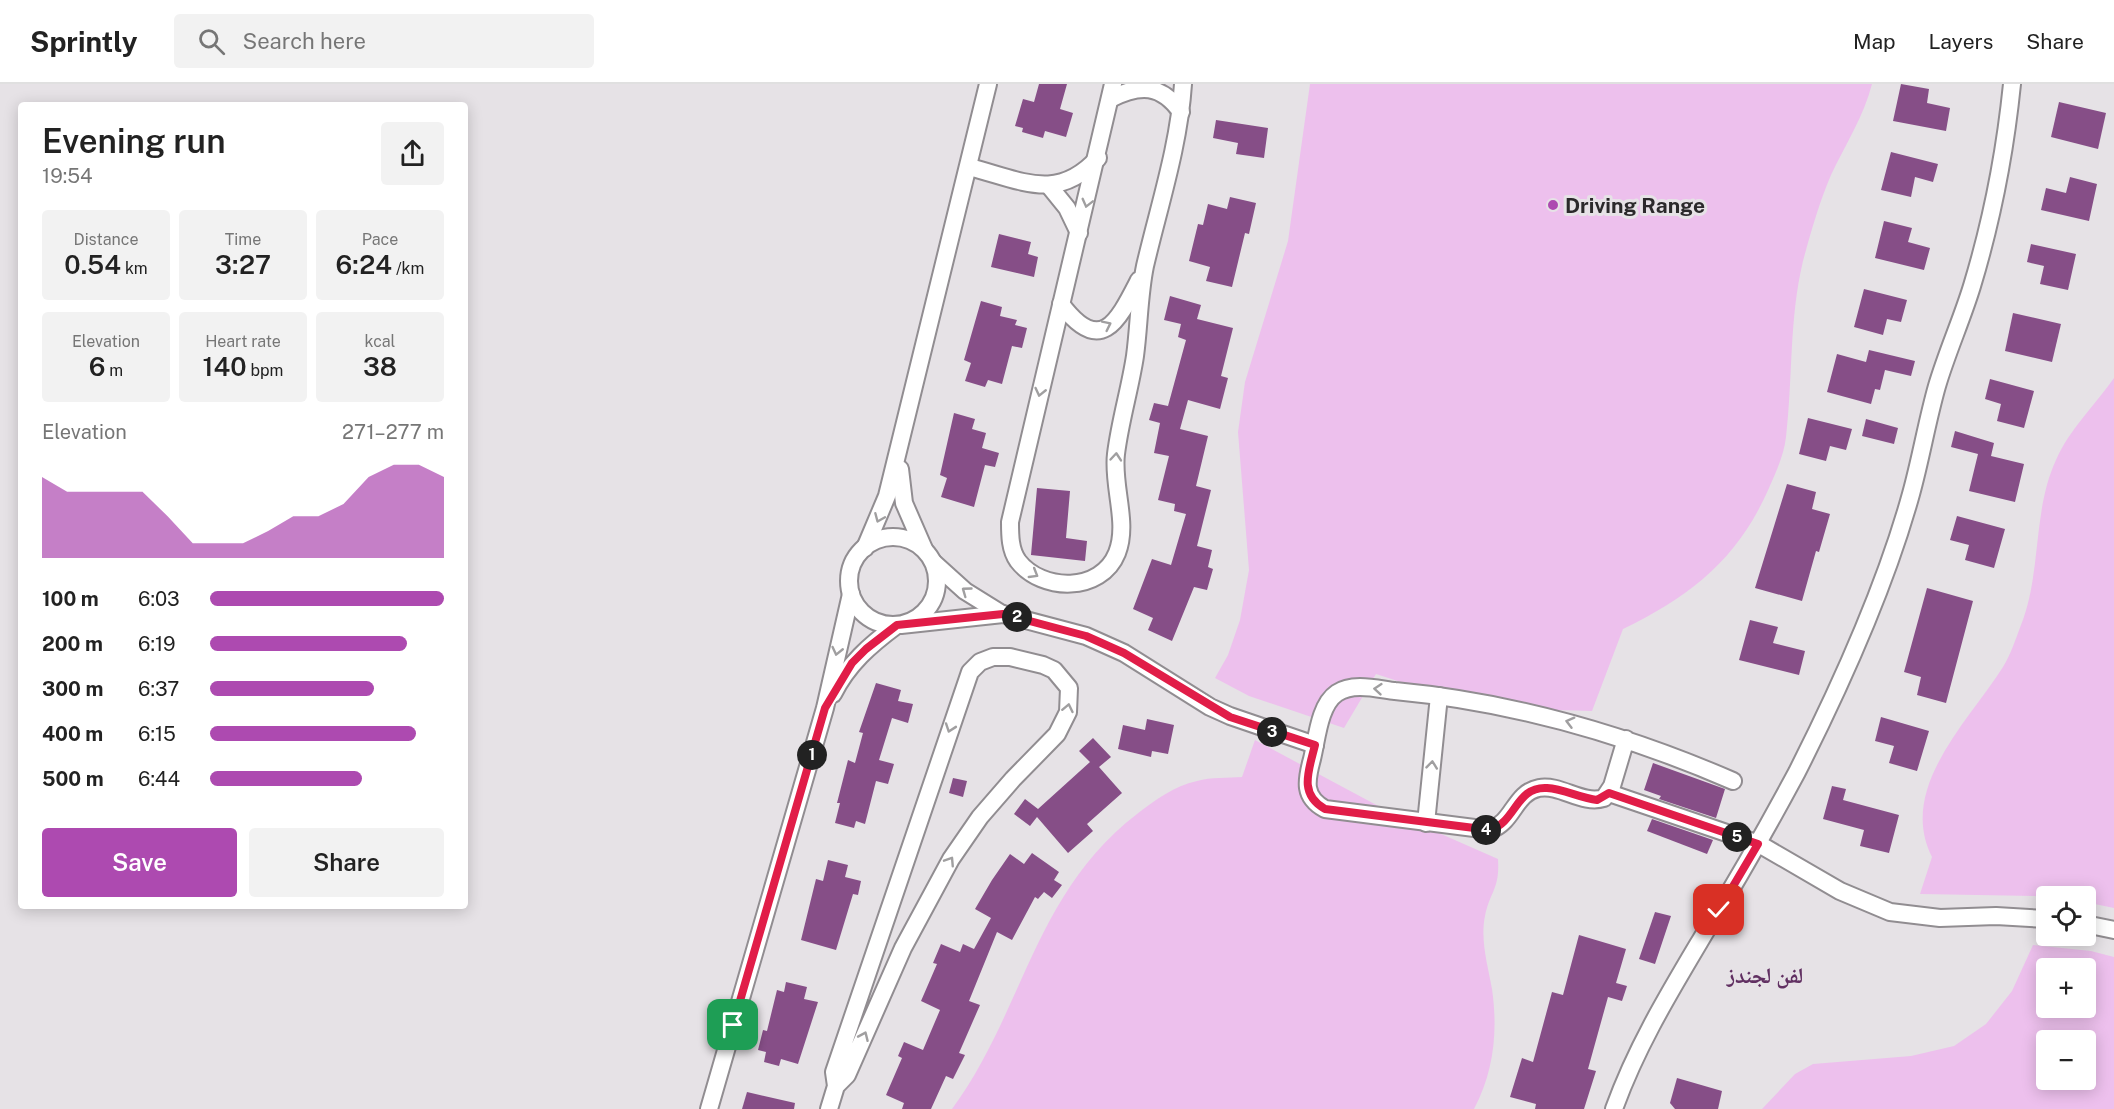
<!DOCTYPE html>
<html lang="en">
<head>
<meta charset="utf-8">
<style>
	:root { --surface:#fff; --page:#f2f2f2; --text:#222; --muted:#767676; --line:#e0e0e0; --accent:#ad4ab0 }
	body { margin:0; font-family:"Public Sans","Noto Naskh Arabic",sans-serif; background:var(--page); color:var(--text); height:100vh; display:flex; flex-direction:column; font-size:22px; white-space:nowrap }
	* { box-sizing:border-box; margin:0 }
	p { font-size:20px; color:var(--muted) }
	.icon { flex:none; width:33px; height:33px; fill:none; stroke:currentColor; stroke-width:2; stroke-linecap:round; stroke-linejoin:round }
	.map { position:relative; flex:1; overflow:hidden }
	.side { position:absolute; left:18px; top:18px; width:450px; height:807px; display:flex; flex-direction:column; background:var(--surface); border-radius:6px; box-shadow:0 3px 15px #0003 }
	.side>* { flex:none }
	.tools { position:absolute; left:2036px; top:802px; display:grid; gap:12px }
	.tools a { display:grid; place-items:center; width:60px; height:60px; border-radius:6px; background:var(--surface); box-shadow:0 3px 15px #0003; font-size:30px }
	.pin { position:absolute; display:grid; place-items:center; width:51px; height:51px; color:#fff; margin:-26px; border-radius:12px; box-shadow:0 3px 9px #0006 }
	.km { position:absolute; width:30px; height:30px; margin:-15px; border-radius:50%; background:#222; color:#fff; font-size:16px; line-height:30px; text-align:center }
	.round { display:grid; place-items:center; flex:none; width:63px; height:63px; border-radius:6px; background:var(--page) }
	.headline { display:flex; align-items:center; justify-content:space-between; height:102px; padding:0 24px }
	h1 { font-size:33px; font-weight:600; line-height:45px }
	.metrics { display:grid; grid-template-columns:repeat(3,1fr); gap:9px; height:102px; padding:6px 24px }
	.metrics div { display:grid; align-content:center; border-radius:6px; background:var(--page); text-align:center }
	.metrics b { font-size:26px; font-weight:600 }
	.metrics small { font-size:16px; font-weight:400 }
	.metrics p { font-size:16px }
	.chart { height:168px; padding:12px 24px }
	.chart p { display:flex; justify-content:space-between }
	.chart svg { width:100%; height:108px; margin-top:6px; fill:var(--accent); opacity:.7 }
	.action { display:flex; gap:12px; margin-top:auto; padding:12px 24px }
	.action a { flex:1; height:69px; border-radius:6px; background:var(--accent); color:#fff; font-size:24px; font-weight:600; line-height:69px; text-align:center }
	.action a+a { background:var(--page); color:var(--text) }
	ul { padding:0 24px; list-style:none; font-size:20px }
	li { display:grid; grid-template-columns:96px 72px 1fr; align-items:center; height:45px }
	li i { height:15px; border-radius:8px; background:var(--accent) }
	header { display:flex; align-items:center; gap:36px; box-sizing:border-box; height:84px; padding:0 30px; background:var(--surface); border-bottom:2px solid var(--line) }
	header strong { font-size:28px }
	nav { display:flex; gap:33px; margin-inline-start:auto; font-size:21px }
	.search { width:420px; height:54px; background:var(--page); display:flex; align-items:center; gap:15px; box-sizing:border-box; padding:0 21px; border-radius:6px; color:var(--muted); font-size:22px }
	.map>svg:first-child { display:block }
</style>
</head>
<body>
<header>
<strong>Sprintly</strong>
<div class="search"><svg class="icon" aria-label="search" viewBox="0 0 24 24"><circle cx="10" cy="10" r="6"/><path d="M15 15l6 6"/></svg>Search here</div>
<nav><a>Map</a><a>Layers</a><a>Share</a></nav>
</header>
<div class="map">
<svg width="2114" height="1025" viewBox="0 0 2114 1025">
	<rect width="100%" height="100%" fill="#e6e2e6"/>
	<!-- green -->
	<g fill="#edc0ed" fill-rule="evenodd">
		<path d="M1310 0H1872C1864 32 1845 61 1831 91 1819 119 1811 148 1803 177 1789 235 1793 294 1786 353 1784 371 1776 388 1769 404 1738 475 1691 512 1623 545L1592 627 1521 625 1447 613 1376 590 1344 644 1249 612 1215 594 1228 571 1240 536 1249 486 1238 348 1245 298 1288 157Z"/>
		<path d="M2114 294V824L2085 818V813L1920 810 1932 773C1897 704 1969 637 2003 583 2011 570 2016 554 2021 541 2042 488 2032 428 2056 376 2069 346 2095 321 2114 294Z"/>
		<path d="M1255 656 1382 724 1498 775C1500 805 1490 807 1485 832 1480 856 1488 882 1492 905 1498 947 1494 987 1474 1025H952C1024 927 1034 809 1137 730 1155 716 1174 702 1197 697 1211 693 1228 694 1242 693Z"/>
		<path d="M2033 861 2091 867 2114 873V1025H1762L1795 990 1813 980 1911 972 1954 962 1986 940 2012 907ZM2046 885H2085V924H2046ZM2046 957H2085V996H2046Z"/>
	</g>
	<!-- building -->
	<g fill="#864e87">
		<polygon points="1039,0 1067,0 1060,25 1073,29 1066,53 1045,47 1043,54 1022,48 1023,44 1015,42 1023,15 1034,18"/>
		<polygon points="1901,0 1929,5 1927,19 1950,24 1946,47 1893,37"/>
		<polygon points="2059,18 2106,29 2098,65 2051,53"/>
		<polygon points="1216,36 1268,44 1264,74 1236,70 1238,59 1213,54"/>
		<polygon points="1891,68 1938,80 1933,98 1915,93 1911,113 1881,106"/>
		<polygon points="2070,93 2097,100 2089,137 2041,126 2046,104 2066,109"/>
		<polygon points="1230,113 1256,119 1249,150 1245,149 1232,203 1206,197 1210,183 1189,177 1198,140 1203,141 1208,120 1227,125"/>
		<polygon points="1884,137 1912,144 1908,158 1930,164 1924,186 1875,174"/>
		<polygon points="999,150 1031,158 1028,170 1038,173 1034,193 991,183"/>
		<polygon points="2031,160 2076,170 2068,206 2040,200 2044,182 2027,178"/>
		<polygon points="1864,205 1907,216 1901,238 1887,235 1883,251 1854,243"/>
		<polygon points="1170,212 1201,221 1197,235 1233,244 1221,292 1228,294 1220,325 1188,316 1180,345 1208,352 1196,402 1211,406 1197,462 1212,466 1208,483 1213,485 1207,506 1194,503 1172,557 1148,546 1153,534 1133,525 1152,475 1171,481 1186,430 1174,427 1175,420 1158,416 1169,372 1154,369 1160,339 1149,336 1154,319 1168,322 1186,256 1178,253 1181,240 1164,236"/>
		<polygon points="981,217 1002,223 1000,232 1017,236 1015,241 1027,244 1022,264 1012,262 1002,300 988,296 985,303 965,297 971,279 964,276"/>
		<polygon points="2013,229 2061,240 2052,278 2005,267"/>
		<polygon points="1869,266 1915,277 1911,292 1885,286 1880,306 1875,305 1871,320 1827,308 1837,270 1866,278"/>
		<polygon points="1990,295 2034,307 2024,344 1997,337 2001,320 1985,315"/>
		<polygon points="954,329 975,335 972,345 986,349 982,364 999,369 995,383 985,381 974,423 941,413 947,394 940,391"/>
		<polygon points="1808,334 1852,345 1846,366 1830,362 1826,377 1799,370"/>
		<polygon points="1866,335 1898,344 1894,360 1862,352"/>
		<polygon points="1955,347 1994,359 1991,372 2024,380 2015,418 1969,407 1978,370 1951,363"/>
		<polygon points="1787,400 1816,408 1812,425 1830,430 1819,468 1816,467 1802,517 1755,504"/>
		<polygon points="1037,404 1070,407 1066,454 1087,457 1085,477 1031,471"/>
		<polygon points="1957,432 2005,445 1994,484 1965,476 1969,461 1950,456"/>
		<polygon points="1927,504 1973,517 1946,619 1917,611 1921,593 1904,588"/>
		<polygon points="1750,536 1778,543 1773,559 1805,567 1799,591 1739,576"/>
		<polygon points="876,599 901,606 898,617 913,620 908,639 892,634 879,676 894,680 888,700 876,697 865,740 856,737 854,744 835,739 840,719 837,719 848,676 855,679 863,649 859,648"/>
		<polygon points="1881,633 1929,647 1917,687 1889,679 1894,662 1875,657"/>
		<polygon points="1147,635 1174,641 1168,670 1152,667 1151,673 1118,665 1123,641 1145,646"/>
		<polygon points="1093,654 1111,673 1099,683 1122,709 1087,740 1093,747 1068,769 1037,733 1030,742 1014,730 1025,715 1038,725 1090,678 1079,667"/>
		<polygon points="1653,679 1725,705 1716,734 1659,715 1661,712 1644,706"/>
		<polygon points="953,694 967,697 963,713 949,709"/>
		<polygon points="1832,702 1846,705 1843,716 1899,731 1889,769 1860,762 1864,746 1823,735"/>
		<polygon points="1652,735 1713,756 1707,770 1647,747"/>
		<polygon points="1032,769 1059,788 1054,796 1062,801 1052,814 1044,808 1038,815 1035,813 1012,856 997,848 969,917 980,921 959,969 965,971 953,995 946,992 931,1025 902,1025 904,1019 886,1011 902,974 898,972 904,958 923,966 940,926 921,917 937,880 933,879 941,860 960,868 963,860 974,865 991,834 975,825 992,796 1010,770 1024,780"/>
		<polygon points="828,776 848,781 845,793 861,797 858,811 853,810 836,866 801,856 816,795 823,797"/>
		<polygon points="1655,828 1671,832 1655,880 1639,875"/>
		<polygon points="1579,851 1626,865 1616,899 1627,902 1622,917 1608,913 1588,985 1596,987 1584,1025 1535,1025 1536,1020 1510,1013 1522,974 1533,978 1552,908 1563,911"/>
		<polygon points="786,898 807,903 804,915 818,918 798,980 781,975 779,982 764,978 766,968 758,966 763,946 767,947 777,906 784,908"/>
		<polygon points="1677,994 1722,1007 1718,1025 1675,1025 1670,1019"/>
		<polygon points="747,1008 795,1019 794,1025 742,1025"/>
	</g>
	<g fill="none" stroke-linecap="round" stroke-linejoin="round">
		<defs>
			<g id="minor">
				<path d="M1113 0 1010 438C1010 451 1010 466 1018 477 1042 508 1101 509 1117 469 1129 439 1112 402 1116 370 1120 337 1130 305 1135 272 1139 243 1139 211 1145 182 1159 122 1179 62 1183 0"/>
				<path d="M1110 15C1140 0 1161 0 1181 28"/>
				<path d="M969 83C1021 96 1057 119 1098 74"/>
				<polyline points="1050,103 1067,124 1079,149"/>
				<path d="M1061 220C1101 273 1118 237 1139 196"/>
				<polyline points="900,385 904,419 924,465"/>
				<circle cx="893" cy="497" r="44"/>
				<polyline points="865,464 887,412 988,0"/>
				<polyline points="934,479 965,507 1002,530"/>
				<polyline points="901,541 1003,530 1086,552 1124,569 1210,623 1230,632 1315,661"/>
				<path d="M833 610C848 580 870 561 897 541"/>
				<path d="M1626 655 1612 702 1604 714C1582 721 1561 700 1539 704 1514 709 1514 738 1490 746L1325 725C1303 713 1306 697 1312 675 1317 655 1319 621 1337 609 1353 598 1378 605 1395 607 1512 618 1625 650 1733 697"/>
				<polyline points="1609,709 1759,760 1840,807 1890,828 1940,834 1996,832 2046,835"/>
				<polyline points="1426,739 1439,612"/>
				<polyline points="2085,840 2114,846"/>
				<polyline points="709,1025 825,624 851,510"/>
				<polyline points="829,1025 836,1002 847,991 903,864 951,775 980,733 1013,695 1057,650 1068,628 1069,604 1054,586 1043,581 1010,573 993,573 980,578 970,588 834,988 836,1002"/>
				<path d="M1614 1025C1637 961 1671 906 1706 847 1738 795 1768 742 1797 688 1841 601 1885 504 1911 410 1921 374 1927 337 1937 302 1947 268 1962 235 1972 202 1992 136 2005 69 2012 0"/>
			</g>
		</defs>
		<!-- minor casing -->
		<use href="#minor" stroke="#918d91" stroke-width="20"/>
		<!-- minor -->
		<use href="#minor" stroke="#fff" stroke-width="16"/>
	</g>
	<!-- one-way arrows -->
	<defs><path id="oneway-chevron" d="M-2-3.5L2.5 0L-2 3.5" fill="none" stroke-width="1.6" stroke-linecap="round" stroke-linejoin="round" transform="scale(1.5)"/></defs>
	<g stroke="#a09fa0">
		<use href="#oneway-chevron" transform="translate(1087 119) rotate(104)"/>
		<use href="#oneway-chevron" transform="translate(1107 241) rotate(-26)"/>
		<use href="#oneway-chevron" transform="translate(1040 308) rotate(103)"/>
		<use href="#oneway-chevron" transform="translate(1116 373) rotate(-85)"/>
		<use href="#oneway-chevron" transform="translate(879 434) rotate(113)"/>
		<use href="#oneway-chevron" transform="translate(1034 490) rotate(31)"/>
		<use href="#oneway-chevron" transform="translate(966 507) rotate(-144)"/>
		<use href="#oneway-chevron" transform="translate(837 567) rotate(103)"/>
		<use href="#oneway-chevron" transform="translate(1378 605) rotate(-175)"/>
		<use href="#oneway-chevron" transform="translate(1068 624) rotate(-78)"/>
		<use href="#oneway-chevron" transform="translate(1570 638) rotate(-165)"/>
		<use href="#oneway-chevron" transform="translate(950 644) rotate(109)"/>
		<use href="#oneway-chevron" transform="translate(1432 681) rotate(-84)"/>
		<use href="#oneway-chevron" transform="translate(950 777) rotate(-57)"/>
		<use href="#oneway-chevron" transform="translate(864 952) rotate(-66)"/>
	</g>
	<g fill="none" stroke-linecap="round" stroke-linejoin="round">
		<defs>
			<path id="route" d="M733 941 825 624 852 579 866 565 897 541 1003 530 1086 552 1124 569 1230 633 1315 661C1309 686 1298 710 1325 725L1490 746C1516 738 1516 702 1547 704 1564 705 1580 714 1597 716L1609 709 1758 760 1719 826"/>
		</defs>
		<!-- route casing -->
		<use href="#route" stroke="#fff" stroke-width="12"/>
		<!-- route -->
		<use href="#route" stroke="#e11d48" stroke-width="8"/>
	</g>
	<!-- markers -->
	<circle fill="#ad4ab0" stroke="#e6e2e6" stroke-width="2" cx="1553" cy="121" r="6"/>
	<g text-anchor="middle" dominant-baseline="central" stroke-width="6" stroke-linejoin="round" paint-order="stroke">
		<!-- poi labels -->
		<g font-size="21" font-weight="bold" fill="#2b292b" stroke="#e6e2e6" text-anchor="start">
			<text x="1565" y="121">Driving Range</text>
		</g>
		<!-- neighbourhood labels -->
		<g font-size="22" font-weight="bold" fill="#613062" stroke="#e6e2e6">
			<text x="1765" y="891">لفن لجندز</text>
		</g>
	</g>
</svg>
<div class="tools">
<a><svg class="icon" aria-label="locate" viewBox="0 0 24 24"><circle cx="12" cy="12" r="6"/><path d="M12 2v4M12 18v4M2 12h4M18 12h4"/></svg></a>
<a>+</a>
<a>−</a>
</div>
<div class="pin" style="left:733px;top:941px;background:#1e9e55"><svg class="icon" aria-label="arrive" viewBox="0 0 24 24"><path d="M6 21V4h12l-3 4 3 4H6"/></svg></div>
<div class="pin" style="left:1719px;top:826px;background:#d93025"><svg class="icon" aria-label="check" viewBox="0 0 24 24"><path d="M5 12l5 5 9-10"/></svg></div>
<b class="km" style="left:812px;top:671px">1</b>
<b class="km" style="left:1017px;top:533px">2</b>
<b class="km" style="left:1272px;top:648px">3</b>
<b class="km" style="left:1486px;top:746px">4</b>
<b class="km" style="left:1737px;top:753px">5</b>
<section class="side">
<div class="headline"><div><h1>Evening run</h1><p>19:54</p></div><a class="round"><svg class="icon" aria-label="share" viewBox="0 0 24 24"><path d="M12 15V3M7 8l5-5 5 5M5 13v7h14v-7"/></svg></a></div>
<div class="metrics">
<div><p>Distance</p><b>0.54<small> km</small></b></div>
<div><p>Time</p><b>3:27</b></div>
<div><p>Pace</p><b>6:24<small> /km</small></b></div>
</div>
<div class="metrics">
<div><p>Elevation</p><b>6<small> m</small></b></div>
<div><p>Heart rate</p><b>140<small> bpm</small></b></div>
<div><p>kcal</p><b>38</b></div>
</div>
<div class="chart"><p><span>Elevation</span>271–277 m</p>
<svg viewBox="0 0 160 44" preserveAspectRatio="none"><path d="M0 44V11L10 17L20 17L30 17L40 17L50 27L60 38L70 38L80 38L90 33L100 27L110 27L120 22L130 11L140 6L150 6L160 11V44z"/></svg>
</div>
<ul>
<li><b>100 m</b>6:03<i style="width:100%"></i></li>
<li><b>200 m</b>6:19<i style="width:84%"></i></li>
<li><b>300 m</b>6:37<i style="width:70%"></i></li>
<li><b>400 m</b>6:15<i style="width:88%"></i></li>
<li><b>500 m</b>6:44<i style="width:65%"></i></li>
</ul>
<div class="action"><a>Save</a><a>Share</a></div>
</section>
</div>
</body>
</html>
